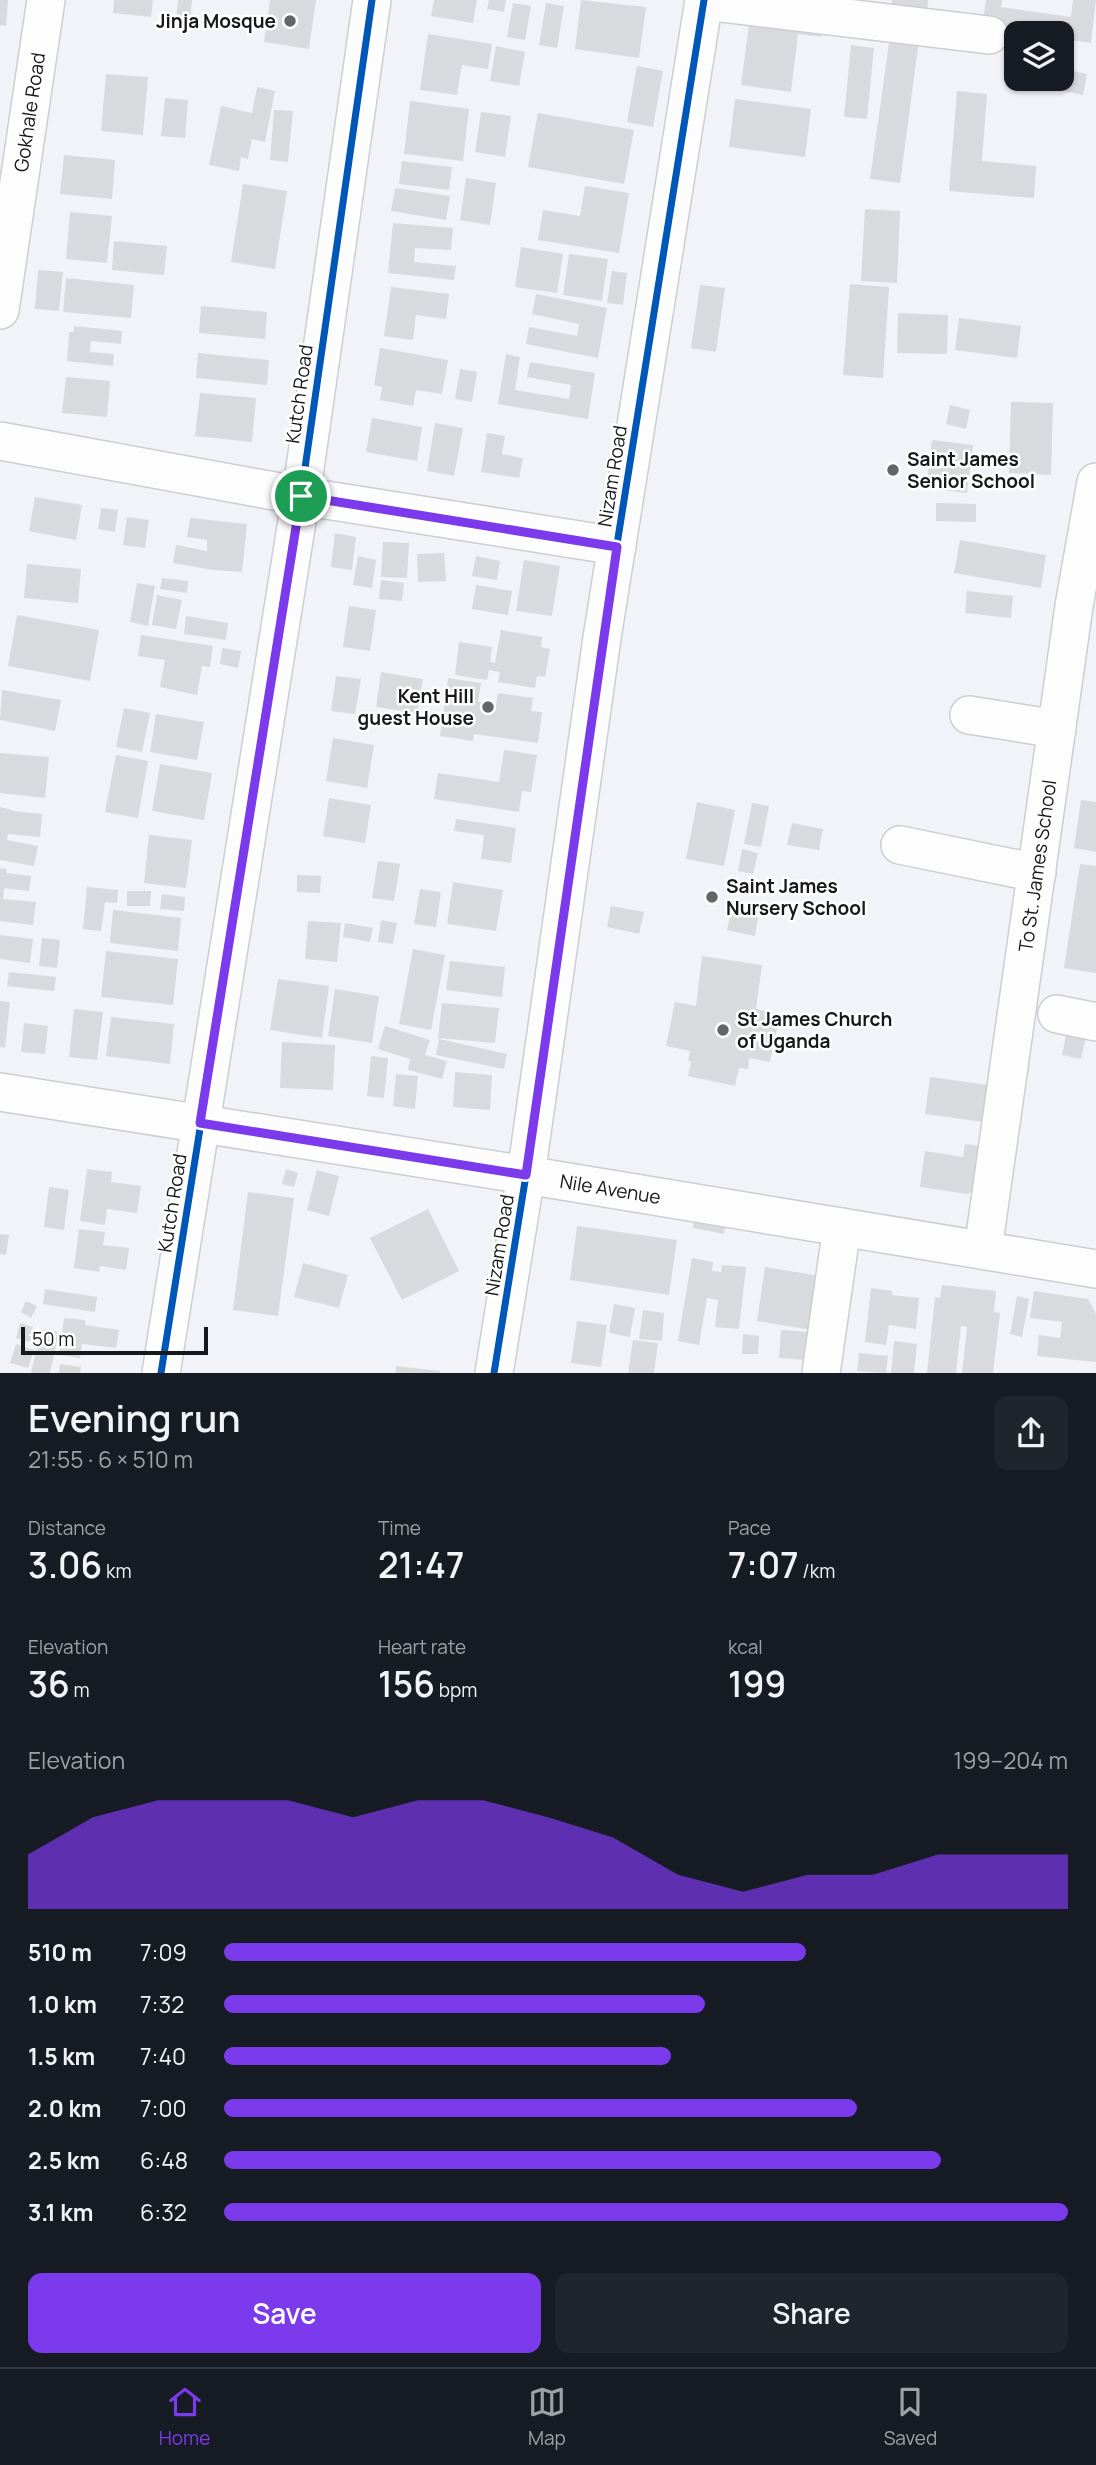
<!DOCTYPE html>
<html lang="en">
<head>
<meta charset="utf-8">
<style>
	:root { --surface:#171b24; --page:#20242c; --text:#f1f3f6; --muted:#9ea1a6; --line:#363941; --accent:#7c3aed }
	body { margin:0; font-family:Manrope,sans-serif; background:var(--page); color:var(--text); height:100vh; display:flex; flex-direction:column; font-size:26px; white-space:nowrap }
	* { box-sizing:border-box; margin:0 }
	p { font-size:23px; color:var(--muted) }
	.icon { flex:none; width:38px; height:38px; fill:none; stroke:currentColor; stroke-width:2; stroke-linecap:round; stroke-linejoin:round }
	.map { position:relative; height:1373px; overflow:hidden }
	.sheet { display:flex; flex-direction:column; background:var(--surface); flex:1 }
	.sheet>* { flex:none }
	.controls { position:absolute; left:1004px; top:21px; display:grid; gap:14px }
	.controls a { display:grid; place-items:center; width:70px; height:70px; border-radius:14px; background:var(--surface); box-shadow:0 2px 5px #0004; font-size:35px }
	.scale { position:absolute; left:21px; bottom:18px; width:187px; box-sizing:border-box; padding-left:7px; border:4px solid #17181c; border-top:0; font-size:19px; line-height:24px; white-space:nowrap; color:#17181c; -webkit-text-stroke:5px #fff; paint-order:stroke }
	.pin { position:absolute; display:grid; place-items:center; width:60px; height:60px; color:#fff; margin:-30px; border:4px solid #fff; border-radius:50%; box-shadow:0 2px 7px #0007 }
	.round { display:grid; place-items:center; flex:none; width:74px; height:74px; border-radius:14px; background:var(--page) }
	.headline { display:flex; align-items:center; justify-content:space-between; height:119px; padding:0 28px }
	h1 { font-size:38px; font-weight:600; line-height:52px }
	.metrics { display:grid; grid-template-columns:repeat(3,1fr); gap:10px; height:119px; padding:7px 28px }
	.metrics div { display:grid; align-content:center }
	.metrics b { font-size:35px; font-weight:600 }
	.metrics small { font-size:19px; font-weight:400 }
	.metrics p { font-size:19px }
	.chart { height:196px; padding:14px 28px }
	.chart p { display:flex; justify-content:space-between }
	.chart svg { width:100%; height:126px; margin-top:7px; fill:var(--accent); opacity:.7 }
	.button { display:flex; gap:14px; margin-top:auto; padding:14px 28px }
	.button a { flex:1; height:80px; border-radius:14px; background:var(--accent); color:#fff; font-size:28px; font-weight:600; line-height:80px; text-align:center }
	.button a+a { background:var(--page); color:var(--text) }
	ul { padding:0 28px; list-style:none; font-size:23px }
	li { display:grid; grid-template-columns:112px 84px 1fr; align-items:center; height:52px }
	li i { height:18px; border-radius:9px; background:var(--accent) }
	.tab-bar { display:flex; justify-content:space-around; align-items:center; height:98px; border-top:2px solid var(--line); background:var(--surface); font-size:19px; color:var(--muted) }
	.tab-bar a { display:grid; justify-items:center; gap:4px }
	.tab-bar .current { color:var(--accent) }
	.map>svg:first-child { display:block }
</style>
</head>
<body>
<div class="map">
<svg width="1096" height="1373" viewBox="0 0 1096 1373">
	<rect width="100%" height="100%" fill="#f2f3f8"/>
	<!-- building -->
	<g fill="#d9dade">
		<polygon points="0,0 8,0 6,26 0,25"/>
		<polygon points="114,0 153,0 151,17 113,13"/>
		<polygon points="178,0 192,0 190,21 176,19"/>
		<polygon points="270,0 316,0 309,49 264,42"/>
		<polygon points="434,0 477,0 473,23 431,16"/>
		<polygon points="489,0 506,0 504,12 487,9"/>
		<polygon points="581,0 646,7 639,58 575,49"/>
		<polygon points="892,0 928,0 927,19 891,17"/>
		<polygon points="986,0 1002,0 1001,7 1071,17 1073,0 1096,0 1091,43 1062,39 1062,33 1023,33 982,27"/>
		<polygon points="513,3 531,6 525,40 507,37"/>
		<polygon points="546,3 564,6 557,48 539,45"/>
		<polygon points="751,10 824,20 821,37 798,34 791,92 741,85"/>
		<polygon points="428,34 492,44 488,69 462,65 457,95 420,90"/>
		<polygon points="890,36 919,40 900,183 870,179"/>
		<polygon points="851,45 874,48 867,119 844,117"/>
		<polygon points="496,46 525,52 519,86 490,81"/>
		<polygon points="637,66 663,71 653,127 627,122"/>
		<polygon points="1062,69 1087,74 1083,95 1045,87 1046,79 1062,79"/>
		<polygon points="106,74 148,77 143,135 101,131"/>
		<polygon points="257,87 275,91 265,142 252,139 248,159 241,157 239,171 209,165 221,106 252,113"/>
		<polygon points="957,91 987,94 982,161 1036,166 1034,198 949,191"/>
		<polygon points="165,98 188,100 185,138 161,136"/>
		<polygon points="735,99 811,109 805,157 729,147"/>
		<polygon points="410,101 469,109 463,161 404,154"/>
		<polygon points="274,110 293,111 288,162 270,160"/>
		<polygon points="481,112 511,116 505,157 475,152"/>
		<polygon points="538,113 634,130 624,184 528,167"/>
		<polygon points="64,155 115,160 112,199 60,194"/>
		<polygon points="402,161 452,167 449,190 399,184"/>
		<polygon points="466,178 496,183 490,225 460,220"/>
		<polygon points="243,184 287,191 275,269 231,262"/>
		<polygon points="585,186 629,193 619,253 538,240 543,210 580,216"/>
		<polygon points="395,188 450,196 446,220 391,211"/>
		<polygon points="865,209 900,211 897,283 861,281"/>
		<polygon points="70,212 112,216 107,263 66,259"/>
		<polygon points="393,223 453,228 451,250 415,248 414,262 456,266 454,280 388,273"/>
		<polygon points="114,241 167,246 164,275 112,270"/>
		<polygon points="521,247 563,254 557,293 515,287"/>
		<polygon points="569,254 608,259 602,301 563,295"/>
		<polygon points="38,270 63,272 59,311 35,309"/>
		<polygon points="612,271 627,273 623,305 607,303"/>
		<polygon points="66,278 134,285 131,318 63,312"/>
		<polygon points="850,284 889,287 883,378 843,375"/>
		<polygon points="700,285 725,288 716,352 691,348"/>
		<polygon points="391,287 449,294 446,319 416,315 413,340 384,336"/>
		<polygon points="536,294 607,308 598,358 526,344 529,327 577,336 579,324 532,314"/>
		<polygon points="201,306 267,312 265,339 199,333"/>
		<polygon points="898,313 948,315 947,354 897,353"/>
		<polygon points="959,318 1021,326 1017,358 955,350"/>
		<polygon points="74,326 122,331 121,344 91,341 90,352 114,354 113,366 67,361 69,332 74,332"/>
		<polygon points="380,348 448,360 442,394 416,390 413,406 380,400 382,387 374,385"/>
		<polygon points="198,353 269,360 267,385 196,378"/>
		<polygon points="506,354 520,357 515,390 569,399 571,385 527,377 530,362 595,373 588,419 498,404"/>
		<polygon points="460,369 477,372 472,402 455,399"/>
		<polygon points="66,377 110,381 107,417 62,413"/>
		<polygon points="200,393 256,398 252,442 195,436"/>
		<polygon points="1011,402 1053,403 1051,475 1009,473"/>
		<polygon points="950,405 970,410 966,429 946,424"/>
		<polygon points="372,418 422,427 417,461 366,452"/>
		<polygon points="435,423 463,428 454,476 427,471"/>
		<polygon points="487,433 505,436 502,454 523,458 519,478 481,472"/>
		<polygon points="932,440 973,445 967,493 926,488"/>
		<polygon points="35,497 82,505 76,540 29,531"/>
		<polygon points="936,503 976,504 976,522 936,521"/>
		<polygon points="101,508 118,510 115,532 98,529"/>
		<polygon points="127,517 149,520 145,548 123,545"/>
		<polygon points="190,518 247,524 242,572 213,570 173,563 176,545 207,551 207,540 187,537"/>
		<polygon points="335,533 356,537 352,570 331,567"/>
		<polygon points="960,540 1046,555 1041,588 954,573"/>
		<polygon points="383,542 409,543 407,578 381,577"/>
		<polygon points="444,553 446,581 418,582 417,554"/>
		<polygon points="358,556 376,560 372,588 353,585"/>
		<polygon points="476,556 500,561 497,580 472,576"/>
		<polygon points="524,560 560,566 552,616 516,611"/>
		<polygon points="27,564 81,569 78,603 24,598"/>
		<polygon points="162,578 188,581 187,593 160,589"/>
		<polygon points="381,580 404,583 402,601 379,599"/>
		<polygon points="137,583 155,586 148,626 130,622"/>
		<polygon points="476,585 512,591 508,615 472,609"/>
		<polygon points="967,591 1013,596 1011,618 965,613"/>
		<polygon points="157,595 182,600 176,629 152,625"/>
		<polygon points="349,606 376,610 370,651 343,647"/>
		<polygon points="17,615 99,630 90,681 8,666"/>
		<polygon points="186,616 228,623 226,640 184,634"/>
		<polygon points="501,630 542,637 541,647 550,649 545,677 537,676 535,688 498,682 500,672 489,670 487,680 455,675 459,642 492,647 490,662 495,663"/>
		<polygon points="141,635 213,646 210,667 202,666 197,695 160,687 165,660 138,656"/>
		<polygon points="222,648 241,651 238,668 220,664"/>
		<polygon points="381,672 423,679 417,713 376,707"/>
		<polygon points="336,676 361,679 355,714 331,711"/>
		<polygon points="448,678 481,683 478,702 496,704 498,693 533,698 531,711 542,712 538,743 474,734 473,741 440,736"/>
		<polygon points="2,690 61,700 55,731 0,720"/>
		<polygon points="124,708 150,713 142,752 116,747"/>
		<polygon points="156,714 204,722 197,760 150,752"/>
		<polygon points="333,738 374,745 367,788 326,781"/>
		<polygon points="504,750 537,755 531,792 522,791 519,812 434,799 438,773 499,782"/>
		<polygon points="0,753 49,757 45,798 0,793"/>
		<polygon points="116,755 148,761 138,818 105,812"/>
		<polygon points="160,764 212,773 204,820 152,811"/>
		<polygon points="329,798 371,805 365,843 323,836"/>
		<polygon points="1081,800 1096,802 1096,852 1074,848"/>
		<polygon points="697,802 735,810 724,866 686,859"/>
		<polygon points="752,803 769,806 761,847 744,844"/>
		<polygon points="0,807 12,810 12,811 42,814 40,837 8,834 7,840 38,846 34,866 0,860"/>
		<polygon points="456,819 516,828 511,863 481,859 484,835 454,831"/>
		<polygon points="792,823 823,829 819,850 787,845"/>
		<polygon points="149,835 192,840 186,888 144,883"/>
		<polygon points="742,849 758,853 753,874 738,871"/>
		<polygon points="378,861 400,864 394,901 372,898"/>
		<polygon points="1080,864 1096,866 1096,973 1064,968"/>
		<polygon points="0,868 7,869 6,873 31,876 29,891 4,888 3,899 36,902 33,925 0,921"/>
		<polygon points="297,875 321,876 320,893 297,892"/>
		<polygon points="453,882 503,890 496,931 447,924"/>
		<polygon points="87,887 118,890 117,903 105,902 101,931 83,929"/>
		<polygon points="420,889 441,892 436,927 414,924"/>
		<polygon points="127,891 151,891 150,906 127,906"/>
		<polygon points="162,894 185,897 184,911 160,909"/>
		<polygon points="611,906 644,912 639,934 607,927"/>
		<polygon points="113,910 181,918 178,951 110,943"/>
		<polygon points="731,912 758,917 755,936 727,930"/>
		<polygon points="381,920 397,923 393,944 378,942"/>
		<polygon points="308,921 341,923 337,962 305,959"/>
		<polygon points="345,923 373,928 370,942 343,937"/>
		<polygon points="0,935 33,939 30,963 0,959"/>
		<polygon points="42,938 60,940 57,968 39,966"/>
		<polygon points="413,949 445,955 431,1030 399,1024"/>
		<polygon points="106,951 178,959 173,1005 101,997"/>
		<polygon points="702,956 762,965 756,1009 780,1014 770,1062 749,1058 748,1069 739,1068 735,1086 688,1076 691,1061 688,1061 690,1051 666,1046 675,1002 696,1006"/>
		<polygon points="450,961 505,967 502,997 446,990"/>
		<polygon points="9,972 56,977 54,991 7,986"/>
		<polygon points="278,979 329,986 322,1038 270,1030"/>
		<polygon points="335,989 379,996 372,1043 328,1036"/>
		<polygon points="0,1001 10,1002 5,1048 0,1047"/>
		<polygon points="442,1003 499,1008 495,1043 438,1038"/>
		<polygon points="74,1009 103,1012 97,1060 69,1057"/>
		<polygon points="111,1017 174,1024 170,1064 106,1056"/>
		<polygon points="24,1023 48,1026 45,1054 21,1052"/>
		<polygon points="1068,1025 1088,1029 1081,1059 1062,1055"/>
		<polygon points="385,1026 430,1040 425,1055 447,1061 442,1079 408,1070 410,1059 378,1049"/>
		<polygon points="439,1039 507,1054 504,1069 436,1055"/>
		<polygon points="282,1042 335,1045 333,1090 280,1088"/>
		<polygon points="371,1056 388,1058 384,1098 367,1096"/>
		<polygon points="455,1072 492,1075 490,1110 453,1107"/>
		<polygon points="396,1074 418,1076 415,1109 393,1106"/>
		<polygon points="930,1077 988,1085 984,1122 925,1114"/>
		<polygon points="965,1144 995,1148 991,1177 968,1194 920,1187 925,1151 963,1157"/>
		<polygon points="87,1169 112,1172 111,1182 141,1186 137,1213 107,1209 105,1225 80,1221"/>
		<polygon points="286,1169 298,1173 294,1187 282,1184"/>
		<polygon points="317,1170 339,1176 329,1216 307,1210"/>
		<polygon points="49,1187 69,1190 64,1230 44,1227"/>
		<polygon points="248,1192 294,1198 278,1316 233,1310"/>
		<polygon points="428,1209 459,1271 402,1300 370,1238"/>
		<polygon points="694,1217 726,1223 724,1234 693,1228"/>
		<polygon points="577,1226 677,1240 669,1295 570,1280"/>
		<polygon points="79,1229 105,1232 103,1245 129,1248 126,1270 100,1266 99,1272 74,1268"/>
		<polygon points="0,1234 9,1235 6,1255 0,1254"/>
		<polygon points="692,1258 713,1262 712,1271 721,1272 722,1265 746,1267 739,1329 715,1327 718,1300 707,1298 699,1345 678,1341"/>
		<polygon points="303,1263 348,1275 339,1308 294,1297"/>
		<polygon points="765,1267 820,1276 811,1330 757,1321"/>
		<polygon points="942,1285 996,1291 994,1312 1000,1313 993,1373 962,1373 967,1327 961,1326 956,1373 927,1373 935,1297 940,1298"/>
		<polygon points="871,1288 892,1291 892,1295 919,1298 916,1329 889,1325 886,1345 865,1342"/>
		<polygon points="45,1289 97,1297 95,1312 43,1304"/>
		<polygon points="1034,1291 1088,1299 1096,1314 1096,1362 1037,1356 1039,1335 1060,1338 1062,1322 1030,1318"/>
		<polygon points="1017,1296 1029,1299 1022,1337 1010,1334"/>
		<polygon points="26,1301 37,1306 31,1318 21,1312"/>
		<polygon points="614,1304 635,1308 630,1337 609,1333"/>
		<polygon points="643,1310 664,1313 662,1341 639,1339"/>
		<polygon points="64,1318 85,1320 85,1325 119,1330 116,1348 82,1344 80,1358 59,1355"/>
		<polygon points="577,1321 607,1325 601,1367 571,1363"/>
		<polygon points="20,1323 33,1327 30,1342 16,1338"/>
		<polygon points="41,1329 59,1332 50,1373 31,1373"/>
		<polygon points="781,1330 821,1333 819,1361 779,1358"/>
		<polygon points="743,1334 759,1336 758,1354 742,1354"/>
		<polygon points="633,1340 658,1343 654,1373 628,1373"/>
		<polygon points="894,1341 917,1344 914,1373 891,1373"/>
		<polygon points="16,1344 34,1350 28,1368 10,1363"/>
		<polygon points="859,1353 888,1356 886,1373 857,1371"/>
		<polygon points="60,1364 81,1367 80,1373 59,1373"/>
		<polygon points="396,1366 440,1371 440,1373 395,1373"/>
	</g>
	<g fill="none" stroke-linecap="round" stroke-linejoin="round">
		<defs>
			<g id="minor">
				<polyline points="704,1 989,35"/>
				<path id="s1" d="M0 310 46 0"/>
				<polyline points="0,441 301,496 617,546"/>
				<polyline points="969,715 1057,729"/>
				<polyline points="900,845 1037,873"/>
				<polyline points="1057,1014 1096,1022"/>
				<path id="s2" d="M0 1092 526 1175 1096 1269"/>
				<path id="s3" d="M983 1250 1074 606 1096 482"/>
				<polyline points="161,1373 301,496 372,0"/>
				<polyline points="494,1373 526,1175 602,638 704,0"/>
				<polyline points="821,1373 842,1227"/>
			</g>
		</defs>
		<!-- minor casing -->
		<use href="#minor" stroke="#ccced2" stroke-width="40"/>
		<!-- minor -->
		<use href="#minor" stroke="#fdfdfe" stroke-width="37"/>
		<defs>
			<g id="cycleway">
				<polyline points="161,1373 301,496 372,0"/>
				<polyline points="494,1373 526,1175 602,638 704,0"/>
			</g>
		</defs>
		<!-- cycleway casing -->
		<use href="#cycleway" stroke="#fff" stroke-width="11"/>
		<!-- cycleway -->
		<use href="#cycleway" stroke="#0057b8" stroke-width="7"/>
	</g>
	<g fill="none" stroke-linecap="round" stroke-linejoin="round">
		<defs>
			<polygon id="route" points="301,496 617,547 526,1175 200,1123"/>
		</defs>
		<!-- route casing -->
		<use href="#route" stroke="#fff" stroke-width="14"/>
		<!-- route -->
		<use href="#route" stroke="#7c3aed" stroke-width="9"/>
	</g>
	<!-- markers -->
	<g fill="#646569" stroke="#fff" stroke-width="2.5">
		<circle cx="290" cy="21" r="7"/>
		<circle cx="893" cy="470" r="7"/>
		<circle cx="488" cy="707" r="7"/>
		<circle cx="712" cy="897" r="7"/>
		<circle cx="723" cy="1030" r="7"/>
	</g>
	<g text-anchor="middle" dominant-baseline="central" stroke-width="5" stroke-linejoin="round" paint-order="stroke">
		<!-- poi labels -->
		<g font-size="19" font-weight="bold" fill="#17181c" stroke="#fff" text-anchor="start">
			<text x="276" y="21" text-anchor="end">Jinja Mosque</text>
			<text x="907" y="459">Saint James<tspan x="907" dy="22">Senior School</tspan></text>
			<text x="474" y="696" text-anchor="end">Kent Hill<tspan x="474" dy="22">guest House</tspan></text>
			<text x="726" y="886">Saint James<tspan x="726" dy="22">Nursery School</tspan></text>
			<text x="737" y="1019">St James Church<tspan x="737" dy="22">of Uganda</tspan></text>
		</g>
		<!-- street labels -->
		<g font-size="19" fill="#17181c" stroke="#fff">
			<text stroke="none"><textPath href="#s1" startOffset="200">Gokhale Road</textPath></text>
			<text transform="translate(299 394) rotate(-82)">Kutch Road</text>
			<text transform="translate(612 476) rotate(-81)">Nizam Road</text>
			<text stroke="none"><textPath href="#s3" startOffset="388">To St. James School</textPath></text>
			<text stroke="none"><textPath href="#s2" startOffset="618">Nile Avenue</textPath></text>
			<text transform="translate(172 1203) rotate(-81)">Kutch Road</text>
			<text transform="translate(499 1245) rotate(-81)">Nizam Road</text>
		</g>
	</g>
</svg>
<div class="controls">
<a><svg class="icon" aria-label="layers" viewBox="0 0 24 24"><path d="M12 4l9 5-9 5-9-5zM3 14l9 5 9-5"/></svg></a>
</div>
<div class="scale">50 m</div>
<div class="pin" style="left:301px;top:496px;background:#1e9e55"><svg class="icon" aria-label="arrive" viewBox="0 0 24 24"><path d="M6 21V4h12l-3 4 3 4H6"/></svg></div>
</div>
<section class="sheet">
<div class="headline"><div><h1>Evening run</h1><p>21:55 · 6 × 510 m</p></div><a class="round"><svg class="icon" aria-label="share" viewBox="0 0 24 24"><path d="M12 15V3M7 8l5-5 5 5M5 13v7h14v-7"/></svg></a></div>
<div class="metrics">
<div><p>Distance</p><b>3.06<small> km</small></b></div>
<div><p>Time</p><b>21:47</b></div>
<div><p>Pace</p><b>7:07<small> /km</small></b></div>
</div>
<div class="metrics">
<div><p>Elevation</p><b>36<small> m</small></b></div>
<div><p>Heart rate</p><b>156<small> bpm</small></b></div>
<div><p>kcal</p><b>199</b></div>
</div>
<div class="chart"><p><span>Elevation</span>199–204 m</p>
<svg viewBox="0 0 160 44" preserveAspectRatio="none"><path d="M0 44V25L10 12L20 6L30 6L40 6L50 12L60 6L70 6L80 12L90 19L100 32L110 38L120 32L130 32L140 25L150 25L160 25V44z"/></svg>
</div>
<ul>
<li><b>510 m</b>7:09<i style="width:69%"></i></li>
<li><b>1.0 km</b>7:32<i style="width:57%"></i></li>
<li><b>1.5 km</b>7:40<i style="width:53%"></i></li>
<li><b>2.0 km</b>7:00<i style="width:75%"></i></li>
<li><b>2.5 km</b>6:48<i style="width:85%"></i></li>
<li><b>3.1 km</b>6:32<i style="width:100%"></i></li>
</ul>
<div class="button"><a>Save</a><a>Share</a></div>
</section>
<nav class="tab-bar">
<a class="current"><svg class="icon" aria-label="home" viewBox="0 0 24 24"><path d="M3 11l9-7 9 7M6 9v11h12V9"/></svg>Home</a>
<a><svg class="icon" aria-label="map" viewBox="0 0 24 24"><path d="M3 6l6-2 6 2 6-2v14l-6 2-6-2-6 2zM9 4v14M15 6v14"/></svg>Map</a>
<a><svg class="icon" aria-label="saved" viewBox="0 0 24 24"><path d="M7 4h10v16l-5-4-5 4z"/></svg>Saved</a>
</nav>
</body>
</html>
